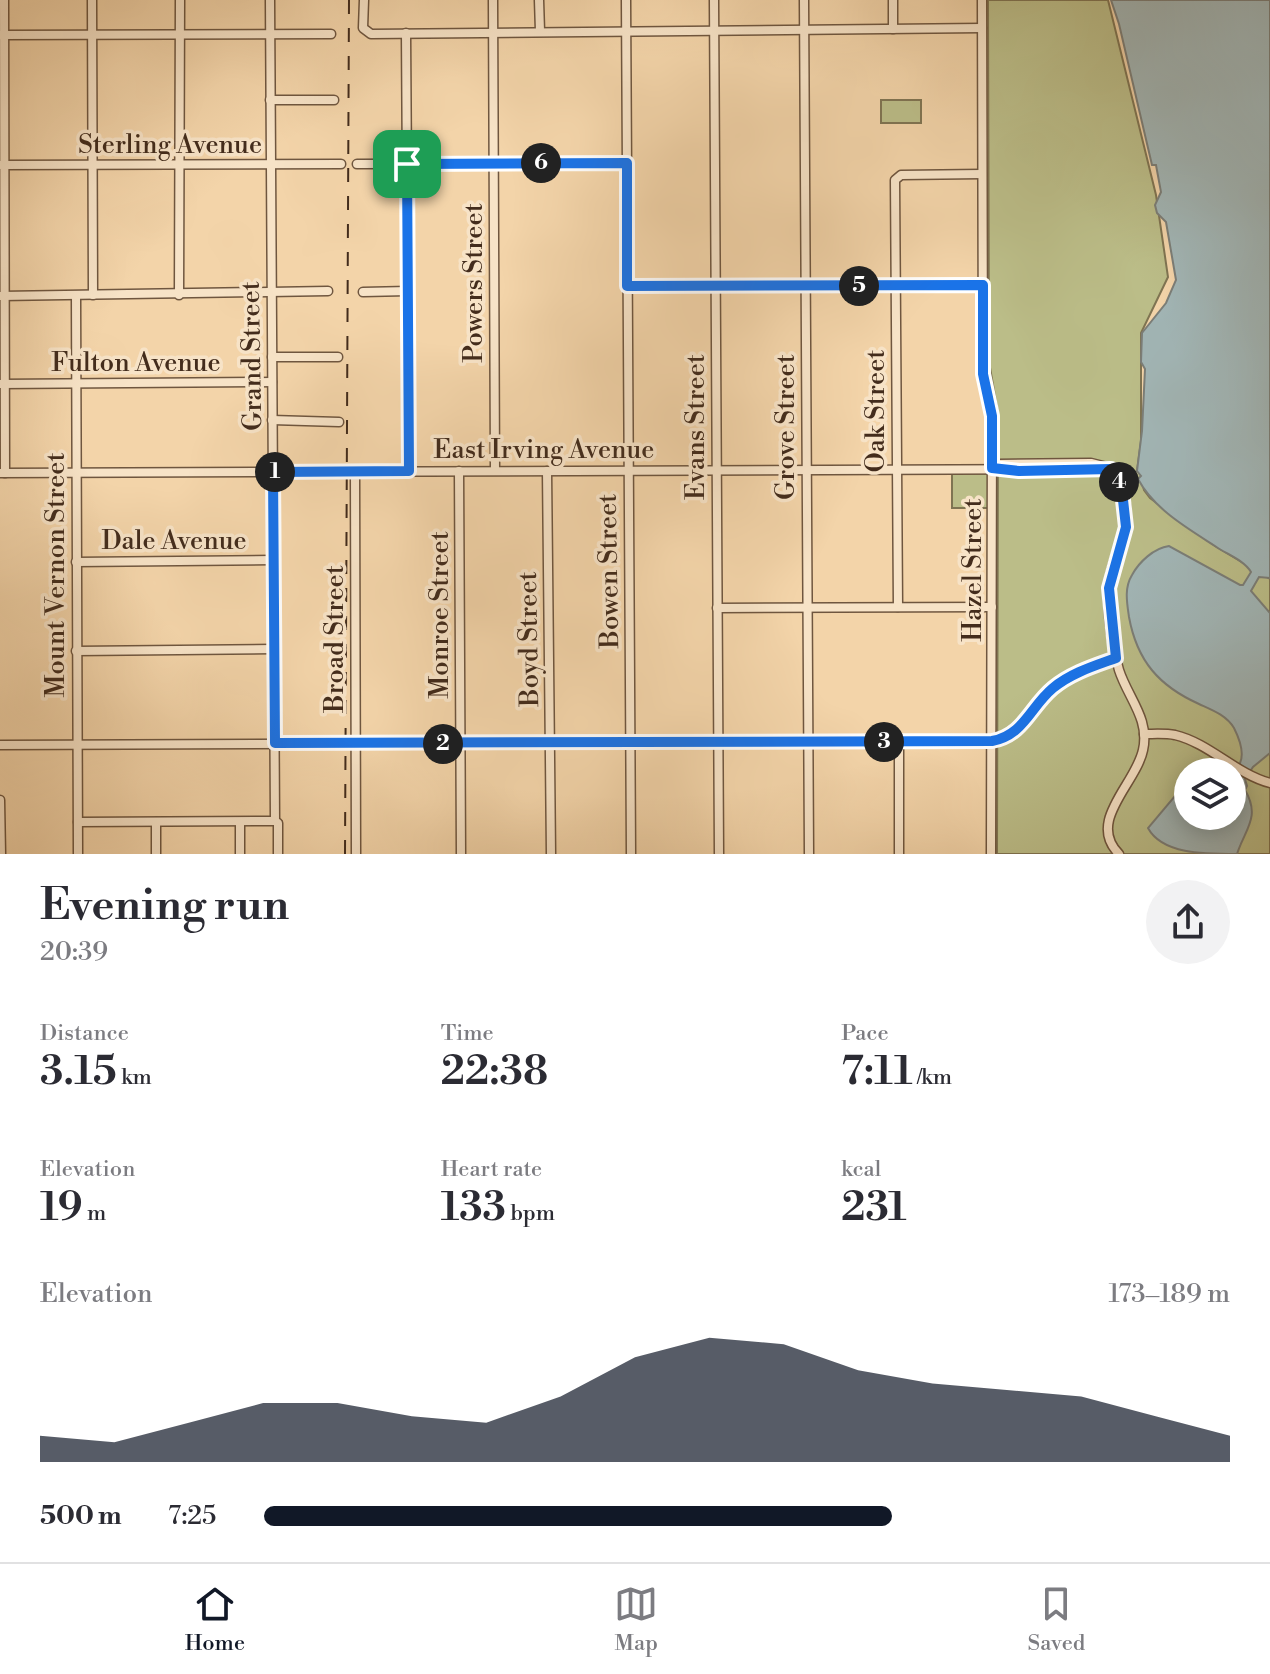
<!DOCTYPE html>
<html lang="en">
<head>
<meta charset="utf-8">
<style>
	:root { --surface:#fff; --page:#f2f2f3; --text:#2b2b33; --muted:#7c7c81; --line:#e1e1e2; --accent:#111827 }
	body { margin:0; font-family:"Libre Bodoni",serif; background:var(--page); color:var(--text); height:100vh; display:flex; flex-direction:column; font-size:30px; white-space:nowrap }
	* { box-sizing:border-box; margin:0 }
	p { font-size:26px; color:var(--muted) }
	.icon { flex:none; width:44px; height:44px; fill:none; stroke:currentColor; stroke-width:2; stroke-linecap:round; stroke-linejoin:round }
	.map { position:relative; height:854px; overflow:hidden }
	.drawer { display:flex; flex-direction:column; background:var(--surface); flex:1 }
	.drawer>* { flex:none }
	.controls { position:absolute; left:1174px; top:758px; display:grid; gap:16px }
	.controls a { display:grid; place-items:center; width:72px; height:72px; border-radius:50%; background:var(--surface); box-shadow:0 4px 20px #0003; font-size:40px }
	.pin { position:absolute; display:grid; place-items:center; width:68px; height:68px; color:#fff; margin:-34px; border-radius:16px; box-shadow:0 4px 12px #0006 }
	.km { position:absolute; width:40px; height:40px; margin:-20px; border-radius:50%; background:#222; color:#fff; font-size:22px; line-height:40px; text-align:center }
	.round { display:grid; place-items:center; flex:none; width:84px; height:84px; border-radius:42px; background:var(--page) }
	.headline { display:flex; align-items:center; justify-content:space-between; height:136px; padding:0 40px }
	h1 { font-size:44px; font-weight:600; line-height:60px }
	.stats { display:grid; grid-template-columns:repeat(3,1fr); gap:12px; height:136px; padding:8px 40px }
	.stats div { display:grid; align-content:center }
	.stats b { font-size:40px; font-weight:600 }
	.stats small { font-size:22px; font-weight:400 }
	.stats p { font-size:22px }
	.chart { height:224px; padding:16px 40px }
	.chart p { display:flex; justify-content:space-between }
	.chart svg { width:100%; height:144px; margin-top:8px; fill:var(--accent); opacity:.7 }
	ul { padding:0 40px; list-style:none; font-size:26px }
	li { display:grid; grid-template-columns:128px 96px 1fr; align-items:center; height:60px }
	li i { height:20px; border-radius:10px; background:var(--accent) }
	.dock { display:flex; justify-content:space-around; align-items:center; height:112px; border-top:2px solid var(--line); background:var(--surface); font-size:22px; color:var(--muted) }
	.dock a { display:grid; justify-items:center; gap:4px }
	.dock .on { color:var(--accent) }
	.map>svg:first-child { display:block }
</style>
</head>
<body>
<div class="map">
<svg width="1270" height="854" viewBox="0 0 1270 854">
	<rect width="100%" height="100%" fill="#f3d4a9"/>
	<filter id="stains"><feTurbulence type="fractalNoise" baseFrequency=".0025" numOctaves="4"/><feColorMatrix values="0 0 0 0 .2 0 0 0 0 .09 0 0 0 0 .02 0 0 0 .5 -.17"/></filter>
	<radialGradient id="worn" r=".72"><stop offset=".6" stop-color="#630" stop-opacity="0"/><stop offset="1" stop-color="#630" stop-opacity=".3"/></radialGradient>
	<!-- green -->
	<g fill="#bbbd88" stroke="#7f7452" stroke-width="2" fill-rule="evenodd">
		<path d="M988 0H1108L1156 195 1168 277 1141 333V441L1137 471 1140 472 1144 490 1150 498 1215 546 1270 579V854H997L998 413 989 362ZM1188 772H1232V816H1188Z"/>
		<rect x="881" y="100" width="40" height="23"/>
		<polygon points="952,468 992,468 993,508 952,508"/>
	</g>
	<!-- water -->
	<path fill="#a1b5b5" stroke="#7b7e78" stroke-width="2" d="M1111 0H1270V578L1259 577 1251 591 1270 613V753L1253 767 1245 779 1247 786 1245 790C1261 817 1245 829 1237 854 1203 854 1162 854 1148 828L1180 790 1188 786V816H1232C1232 804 1228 784 1233 773 1234 769 1238 767 1240 763 1245 752 1239 738 1234 728 1226 715 1212 710 1199 704 1159 686 1137 661 1129 617 1127 603 1124 588 1132 575 1139 562 1154 548 1169 546L1240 585H1243L1251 572C1244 560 1226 554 1215 546 1187 528 1154 509 1138 479L1141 476 1137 471 1142 431 1145 369 1141 362 1142 333 1166 303 1176 280 1166 222 1157 213 1155 205 1161 192 1156 165H1152L1119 24Z"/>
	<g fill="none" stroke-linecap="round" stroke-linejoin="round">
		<defs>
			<g id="minor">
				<polyline points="4,0 5,473"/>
				<polyline points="92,0 93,295"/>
				<polyline points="270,0 275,821 278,823 278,854"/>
				<polyline points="364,0 363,28 371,34 982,28"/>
				<polyline points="493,0 495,470"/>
				<polyline points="539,0 540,31"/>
				<polyline points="626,0 631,854"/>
				<polyline points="714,0 719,854"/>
				<polyline points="804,0 809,854"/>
				<polyline points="982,0 983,374 992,423 991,854"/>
				<polyline points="893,29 893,0"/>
				<polyline points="406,33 409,471"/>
				<polyline points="1,35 331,34"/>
				<polyline points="270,100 334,100"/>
				<polyline points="357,164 627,163"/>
				<polyline points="1,165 341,164"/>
				<polyline points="627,286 983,285"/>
				<polyline points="363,292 408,291"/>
				<polyline points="179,295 180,0"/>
				<polyline points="1,296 328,291"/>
				<polyline points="76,296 78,854"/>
				<polyline points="272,357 338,357"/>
				<polyline points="1,384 272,382"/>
				<polyline points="272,420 339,422"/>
				<polyline points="992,468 999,464 1091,463 1107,467"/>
				<path d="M1111 469C1147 518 1107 551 1108 598 1109 622 1112 647 1119 670 1128 698 1150 719 1143 750 1136 784 1086 821 1119 854"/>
				<polyline points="355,471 356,854"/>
				<polyline points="459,471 461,854"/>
				<polyline points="547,471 551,854"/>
				<polyline points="0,473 1111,469"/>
				<polyline points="76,562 273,560"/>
				<polyline points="898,607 895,180 901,175 982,174"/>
				<polyline points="717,608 992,607"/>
				<polyline points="76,651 274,649"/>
				<path d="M1144 734C1154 734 1165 733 1175 735 1209 743 1236 774 1270 783"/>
				<polyline points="899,742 899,854"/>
				<path d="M0 745 992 741C1024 735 1030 707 1053 688 1071 673 1094 666 1116 658"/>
				<polyline points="0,800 1,854"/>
				<polyline points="78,822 275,821"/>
				<polyline points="156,822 156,854"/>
				<polyline points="240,822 240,854"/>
			</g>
		</defs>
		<!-- minor casing -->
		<use href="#minor" stroke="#6f563f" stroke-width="11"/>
		<!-- minor -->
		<use href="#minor" stroke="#f7e3c7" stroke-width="8"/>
		<!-- rail -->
		<polyline stroke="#432c1c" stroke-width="2" stroke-dasharray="14 14" stroke-linecap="butt" points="345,854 349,0"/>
	</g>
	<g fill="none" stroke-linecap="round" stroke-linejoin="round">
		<defs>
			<path id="route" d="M627 163V286L983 285V374L992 416V468L1019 471 1111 469 1122 491 1126 527 1109 588 1116 658C1094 666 1071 673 1053 688 1030 707 1024 735 992 741L275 743 273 472 409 471 407 164Z"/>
		</defs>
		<!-- route casing -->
		<use href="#route" stroke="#fff" stroke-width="16"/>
		<!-- route -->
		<use href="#route" stroke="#1a73e8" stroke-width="10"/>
	</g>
	<g text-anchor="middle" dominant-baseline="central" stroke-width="7" stroke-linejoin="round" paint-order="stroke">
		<!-- street labels -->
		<g font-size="26" fill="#432c1c" stroke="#f7e3c7">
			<text x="170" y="145">Sterling Avenue</text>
			<text transform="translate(474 283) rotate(-90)">Powers Street</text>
			<text transform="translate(252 356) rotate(-91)">Grand Street</text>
			<text x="136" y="363">Fulton Avenue</text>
			<text transform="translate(876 411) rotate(-90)">Oak Street</text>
			<text transform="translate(696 427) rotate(-90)">Evans Street</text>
			<text transform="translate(786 427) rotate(-90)">Grove Street</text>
			<text x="544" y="450">East Irving Avenue</text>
			<text x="174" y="541">Dale Avenue</text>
			<text transform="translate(973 570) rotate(-90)">Hazel Street</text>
			<text transform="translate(609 571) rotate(-91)">Bowen Street</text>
			<text transform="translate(56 575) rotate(-90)">Mount Vernon Street</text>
			<text transform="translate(440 615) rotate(-90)">Monroe Street</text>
			<text transform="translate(335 639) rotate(-90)">Broad Street</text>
			<text transform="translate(529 639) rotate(-91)">Boyd Street</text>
		</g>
	</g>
	<rect width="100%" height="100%" filter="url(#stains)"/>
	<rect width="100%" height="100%" fill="url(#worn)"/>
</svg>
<div class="controls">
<a><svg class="icon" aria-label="layers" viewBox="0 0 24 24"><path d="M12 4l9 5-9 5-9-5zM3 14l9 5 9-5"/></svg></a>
</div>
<div class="pin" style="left:407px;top:164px;background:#1e9e55"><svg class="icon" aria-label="arrive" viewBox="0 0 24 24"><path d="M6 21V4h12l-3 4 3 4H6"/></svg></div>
<b class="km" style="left:275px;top:472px">1</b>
<b class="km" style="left:443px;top:744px">2</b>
<b class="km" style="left:884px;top:742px">3</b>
<b class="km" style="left:1119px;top:482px">4</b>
<b class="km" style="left:859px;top:286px">5</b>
<b class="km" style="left:541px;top:163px">6</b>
</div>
<section class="drawer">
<div class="headline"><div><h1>Evening run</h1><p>20:39</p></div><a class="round"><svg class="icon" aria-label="share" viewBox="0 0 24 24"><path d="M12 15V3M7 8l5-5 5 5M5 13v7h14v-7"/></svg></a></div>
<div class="stats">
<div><p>Distance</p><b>3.15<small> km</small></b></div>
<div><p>Time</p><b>22:38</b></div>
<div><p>Pace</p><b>7:11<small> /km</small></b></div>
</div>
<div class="stats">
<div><p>Elevation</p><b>19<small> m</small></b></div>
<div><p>Heart rate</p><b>133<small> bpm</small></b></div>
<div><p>kcal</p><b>231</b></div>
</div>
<div class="chart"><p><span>Elevation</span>173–189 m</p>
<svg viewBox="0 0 160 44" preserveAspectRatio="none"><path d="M0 44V36L10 38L20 32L30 26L40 26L50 30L60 32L70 24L80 12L90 6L100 8L110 16L120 20L130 22L140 24L150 30L160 36V44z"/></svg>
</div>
<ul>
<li><b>500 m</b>7:25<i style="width:65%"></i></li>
</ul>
</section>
<nav class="dock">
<a class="on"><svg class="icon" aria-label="home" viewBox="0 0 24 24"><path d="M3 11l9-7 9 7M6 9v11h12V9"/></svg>Home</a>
<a><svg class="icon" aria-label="map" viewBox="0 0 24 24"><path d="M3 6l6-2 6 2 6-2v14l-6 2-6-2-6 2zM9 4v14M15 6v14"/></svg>Map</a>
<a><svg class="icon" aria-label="saved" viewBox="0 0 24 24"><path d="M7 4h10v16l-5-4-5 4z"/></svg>Saved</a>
</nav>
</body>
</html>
